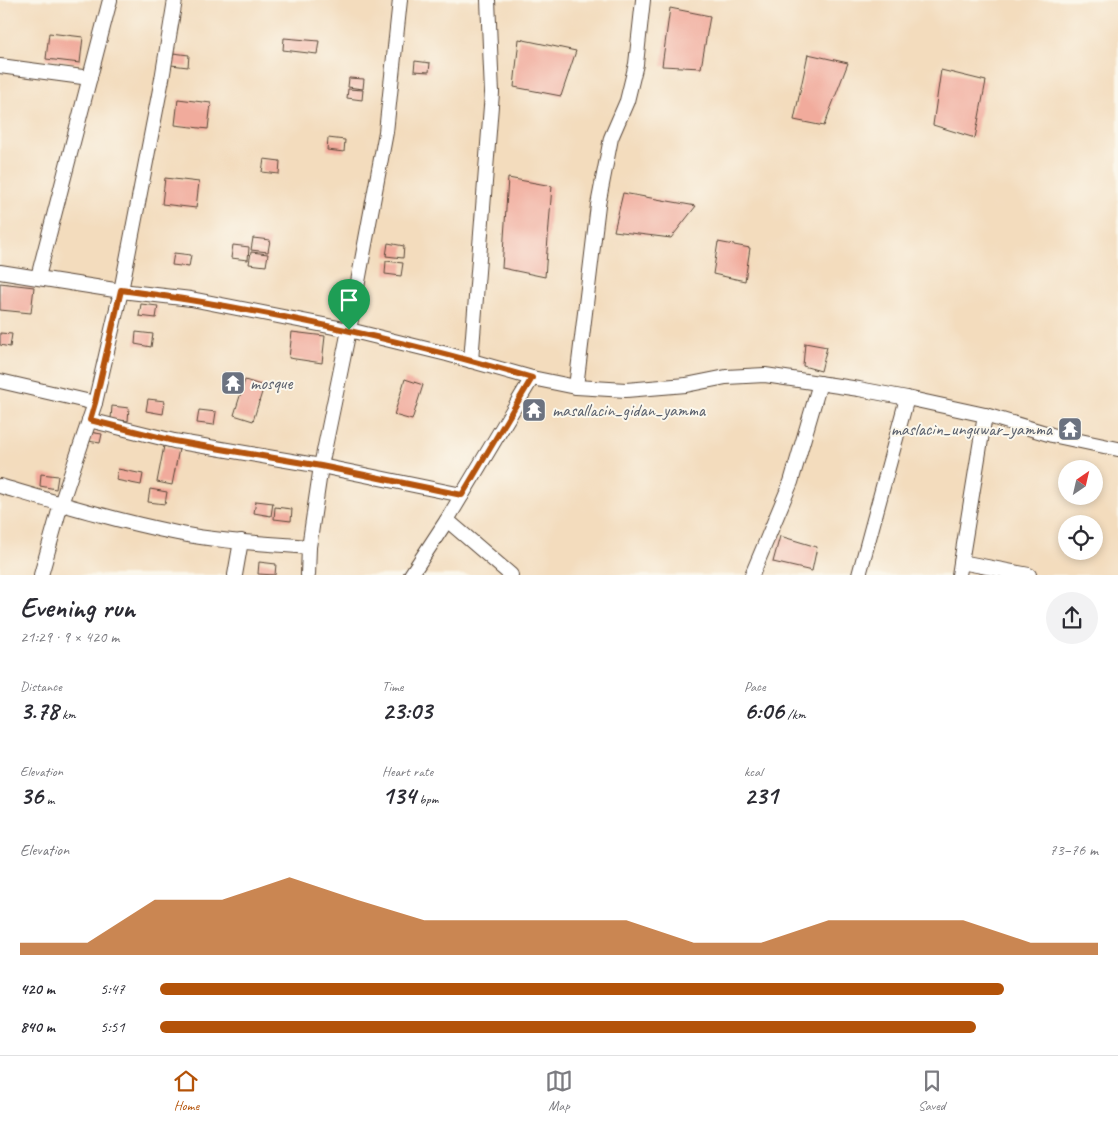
<!DOCTYPE html>
<html lang="en">
<head>
<meta charset="utf-8">
<style>
	:root { --surface:#fff; --page:#f2f2f3; --text:#2b2b33; --muted:#7c7c81; --line:#e1e1e2; --accent:#b45309 }
	body { margin:0; font-family:Caveat,sans-serif; background:var(--page); color:var(--text); height:100vh; display:flex; flex-direction:column; font-size:19px; white-space:nowrap }
	* { box-sizing:border-box; margin:0 }
	p { font-size:16px; color:var(--muted) }
	.icon { flex:none; width:28px; height:28px; fill:none; stroke:currentColor; stroke-width:2; stroke-linecap:round; stroke-linejoin:round }
	.map { position:relative; height:575px; overflow:hidden }
	.sheet { display:flex; flex-direction:column; background:var(--surface); flex:1 }
	.sheet>* { flex:none }
	.needle { width:32px; rotate:34deg }
	.tools { position:absolute; left:1058px; top:460px; display:grid; gap:10px }
	.tools a { display:grid; place-items:center; width:45px; height:45px; border-radius:50%; background:var(--surface); box-shadow:0 2px 8px #0003; font-size:25px }
	.pin { position:absolute; display:grid; place-items:center; width:42px; height:42px; color:#fff; margin:-51px -21px; border-radius:50% 50% 50% 0; rotate:-45deg; box-shadow:0 0 5px #0007 }
	.pin .icon { rotate:45deg }
	.round { display:grid; place-items:center; flex:none; width:52px; height:52px; border-radius:26px; background:var(--page) }
	.headline { display:flex; align-items:center; justify-content:space-between; height:85px; padding:0 20px }
	h1 { font-size:28px; font-weight:800; line-height:38px }
	.figures { display:grid; grid-template-columns:repeat(3,1fr); gap:8px; height:85px; padding:5px 20px }
	.figures div { display:grid; align-content:center }
	.figures b { font-size:25px; font-weight:800 }
	.figures small { font-size:14px; font-weight:400 }
	.figures p { font-size:14px }
	.chart { height:140px; padding:10px 20px }
	.chart p { display:flex; justify-content:space-between }
	.chart svg { width:100%; height:90px; margin-top:5px; fill:var(--accent); opacity:.7 }
	ul { padding:0 20px; list-style:none; font-size:16px }
	li { display:grid; grid-template-columns:80px 60px 1fr; align-items:center; height:38px }
	li i { height:12px; border-radius:6px; background:var(--accent) }
	.dock { display:flex; justify-content:space-around; align-items:center; height:70px; border-top:1px solid var(--line); background:var(--surface); font-size:14px; color:var(--muted) }
	.dock a { display:grid; justify-items:center; gap:2px }
	.dock .on { color:var(--accent) }
	.map>svg:first-child { display:block }
</style>
</head>
<body>
<div class="map">
<svg width="1118" height="575" viewBox="0 0 1118 575">
	<rect width="100%" height="100%" fill="#fbf7ec"/>
	<filter id="ink" filterUnits="userSpaceOnUse"><feTurbulence type="fractalNoise" baseFrequency=".02" numOctaves="2"/><feDisplacementMap in="SourceGraphic" scale="10" xChannelSelector="R" yChannelSelector="G"/><feConvolveMatrix kernelMatrix="1 2 1 2 8 2 1 2 1" color-interpolation-filters="sRGB"/></filter>
	<filter id="wash" filterUnits="userSpaceOnUse"><feTurbulence type="fractalNoise" baseFrequency=".0096" numOctaves="4" result="noise"/><feDisplacementMap in="SourceGraphic" scale="20" xChannelSelector="R" yChannelSelector="G"/><feGaussianBlur stdDeviation="1.12" result="paint"/><feColorMatrix in="noise" values="0 0 0 0 0 0 0 0 0 0 0 0 0 0 0 0 0 1.4 0 .05"/><feComposite in="paint" operator="in"/></filter>
	<g filter="url(#wash)">
		<rect width="100%" height="100%" fill="#f3dcbd"/>
		<g id="blocks">
			<!-- building -->
			<g fill="#f1ab9c">
				<polygon points="670,8 710,16 701,68 662,66"/>
				<polygon points="49,33 83,37 80,63 46,59"/>
				<polygon points="284,38 319,41 317,54 283,50"/>
				<polygon points="519,39 576,51 561,96 514,87"/>
				<polygon points="173,53 189,55 188,67 171,65"/>
				<polygon points="808,54 848,63 824,126 794,120"/>
				<polygon points="415,61 430,63 429,72 414,71"/>
				<polygon points="941,70 986,81 975,138 933,125"/>
				<polygon points="349,78 364,79 363,89 348,87"/>
				<polygon points="348,89 363,90 362,100 347,98"/>
				<polygon points="178,99 211,103 208,129 175,125"/>
				<polygon points="328,138 345,140 344,152 327,150"/>
				<polygon points="264,159 280,161 279,174 262,172"/>
				<polygon points="165,178 199,182 196,208 162,204"/>
				<polygon points="508,178 552,186 545,277 502,268"/>
				<polygon points="623,193 696,206 671,238 614,231"/>
				<polygon points="253,238 270,240 268,252 251,250"/>
				<polygon points="718,242 750,248 745,281 713,274"/>
				<polygon points="388,243 404,246 403,258 386,256"/>
				<polygon points="233,245 249,247 248,260 231,258"/>
				<polygon points="251,252 268,254 266,266 249,264"/>
				<polygon points="174,253 191,255 189,267 172,265"/>
				<polygon points="386,261 403,263 401,276 385,274"/>
				<polygon points="0,283 34,287 31,313 0,310"/>
				<polygon points="141,304 158,306 156,318 139,316"/>
				<polygon points="136,332 153,334 151,347 135,344"/>
				<polygon points="292,332 325,336 322,363 289,358"/>
				<polygon points="0,333 12,334 10,347 0,345"/>
				<polygon points="805,343 827,347 821,371 803,366"/>
				<polygon points="405,379 423,385 412,420 394,415"/>
				<polygon points="245,380 264,386 253,421 234,415"/>
				<polygon points="148,399 165,401 163,414 146,411"/>
				<polygon points="112,406 129,408 128,421 111,419"/>
				<polygon points="199,410 216,412 214,425 197,423"/>
				<polygon points="89,432 102,434 100,443 88,441"/>
				<polygon points="164,446 179,449 172,485 157,482"/>
				<polygon points="118,469 143,474 141,485 116,480"/>
				<polygon points="41,474 58,476 56,489 40,486"/>
				<polygon points="150,489 167,492 165,504 148,502"/>
				<polygon points="256,501 273,503 271,516 254,513"/>
				<polygon points="275,507 292,509 291,521 274,519"/>
				<polygon points="780,536 817,547 812,571 773,562"/>
				<polygon points="259,562 276,564 275,575 258,574"/>
			</g>
		</g>
	</g>
	<g filter="url(#ink)">
		<use href="#blocks" fill-opacity="0" stroke="#574536" stroke-width="1"/>
		<g fill="none" stroke-linecap="round" stroke-linejoin="round">
			<defs>
				<g id="minor">
					<polyline points="0,66 90,78"/>
					<polyline points="0,272 121,291 191,299 349,330 447,354 532,378 576,387 626,390 686,385 726,377 765,375 859,389 907,398 985,415 1052,435 1118,449"/>
					<polyline points="38,277 110,0"/>
					<polyline points="471,361 492,93 488,0"/>
					<polyline points="0,381 95,403"/>
					<polyline points="576,387 598,205 611,138 627,101 636,64 643,0"/>
					<polyline points="89,420 174,441 321,466 462,495"/>
					<path d="M0 486C58 503 117 521 177 533 220 542 265 543 309 547"/>
					<polyline points="447,520 511,575"/>
					<polyline points="961,562 1029,575"/>
					<polyline points="41,575 61,504 95,403 121,291 162,79 175,0"/>
					<polyline points="235,575 241,541"/>
					<polyline points="308,575 309,547 321,466 349,330 386,132 400,0"/>
					<polyline points="411,575 447,520 532,378"/>
					<polyline points="752,575 791,482 820,383"/>
					<polyline points="859,575 907,398"/>
					<polyline points="959,575 985,415"/>
				</g>
			</defs>
			<!-- minor casing -->
			<use href="#minor" stroke="#574536" stroke-width="16"/>
			<!-- minor -->
			<use href="#minor" stroke="#fff" stroke-width="14"/>
		</g>
	</g>
	<g fill="none" stroke-linecap="round" stroke-linejoin="round" filter="url(#ink)">
		<defs>
			<path id="route" d="M121 290C260 308 397 339 532 378L462 495 321 466 174 441 90 420 95 403Z"/>
		</defs>
		<!-- route casing -->
		<use href="#route" stroke="#fff" stroke-width="10"/>
		<!-- route -->
		<use href="#route" stroke="#b45309" stroke-width="6"/>
	</g>
	<!-- icons -->
	<defs>
		<symbol id="temple-square" viewBox="-11 -11 22 22"><rect x="-9" y="-9" width="18" height="18" rx="4" fill="#6b7280" stroke="#fbf7ec"/><path d="M0-6L5-2H3V0L6.5 2.5H4V6H1.5V3h-3V6H-4V2.5H-6.5L-3 0V-2H-5Z" fill="#fff"/></symbol>
	</defs>
	<g fill-rule="evenodd">
		<use href="#temple-square" x="219" y="369" width="28" height="28"/>
		<use href="#temple-square" x="520" y="396" width="28" height="28"/>
		<use href="#temple-square" x="1056" y="415" width="28" height="28"/>
	</g>
	<g text-anchor="middle" dominant-baseline="central" stroke-width="4" stroke-linejoin="round" paint-order="stroke">
		<!-- worship labels -->
		<g font-size="18" fill="#5b616d" stroke="#fbf7ec" text-anchor="start">
			<text x="250" y="383">mosque</text>
			<text x="552" y="410">masallacin_gidan_yamma</text>
			<text x="1052" y="429" text-anchor="end">maslacin_unguwar_yamma</text>
		</g>
	</g>
</svg>
<div class="tools">
<a><svg class="needle" viewBox="-14 -14 28 28"><path d="M0-13l5 13h-10z" fill="#e53935"/><path d="M0 13l5-13h-10z" fill="#7c7c81"/></svg></a>
<a><svg class="icon" aria-label="locate" viewBox="0 0 24 24"><circle cx="12" cy="12" r="6"/><path d="M12 2v4M12 18v4M2 12h4M18 12h4"/></svg></a>
</div>
<div class="pin" style="left:349px;top:330px;background:#1e9e55"><svg class="icon" aria-label="arrive" viewBox="0 0 24 24"><path d="M6 21V4h12l-3 4 3 4H6"/></svg></div>
</div>
<section class="sheet">
<div class="headline"><div><h1>Evening run</h1><p>21:29 · 9 × 420 m</p></div><a class="round"><svg class="icon" aria-label="share" viewBox="0 0 24 24"><path d="M12 15V3M7 8l5-5 5 5M5 13v7h14v-7"/></svg></a></div>
<div class="figures">
<div><p>Distance</p><b>3.78<small> km</small></b></div>
<div><p>Time</p><b>23:03</b></div>
<div><p>Pace</p><b>6:06<small> /km</small></b></div>
</div>
<div class="figures">
<div><p>Elevation</p><b>36<small> m</small></b></div>
<div><p>Heart rate</p><b>134<small> bpm</small></b></div>
<div><p>kcal</p><b>231</b></div>
</div>
<div class="chart"><p><span>Elevation</span>73–76 m</p>
<svg viewBox="0 0 160 44" preserveAspectRatio="none"><path d="M0 44V38L10 38L20 17L30 17L40 6L50 17L60 27L70 27L80 27L90 27L100 38L110 38L120 27L130 27L140 27L150 38L160 38V44z"/></svg>
</div>
<ul>
<li><b>420 m</b>5:47<i style="width:90%"></i></li>
<li><b>840 m</b>5:51<i style="width:87%"></i></li>
</ul>
</section>
<nav class="dock">
<a class="on"><svg class="icon" aria-label="home" viewBox="0 0 24 24"><path d="M3 11l9-7 9 7M6 9v11h12V9"/></svg>Home</a>
<a><svg class="icon" aria-label="map" viewBox="0 0 24 24"><path d="M3 6l6-2 6 2 6-2v14l-6 2-6-2-6 2zM9 4v14M15 6v14"/></svg>Map</a>
<a><svg class="icon" aria-label="saved" viewBox="0 0 24 24"><path d="M7 4h10v16l-5-4-5 4z"/></svg>Saved</a>
</nav>
</body>
</html>
